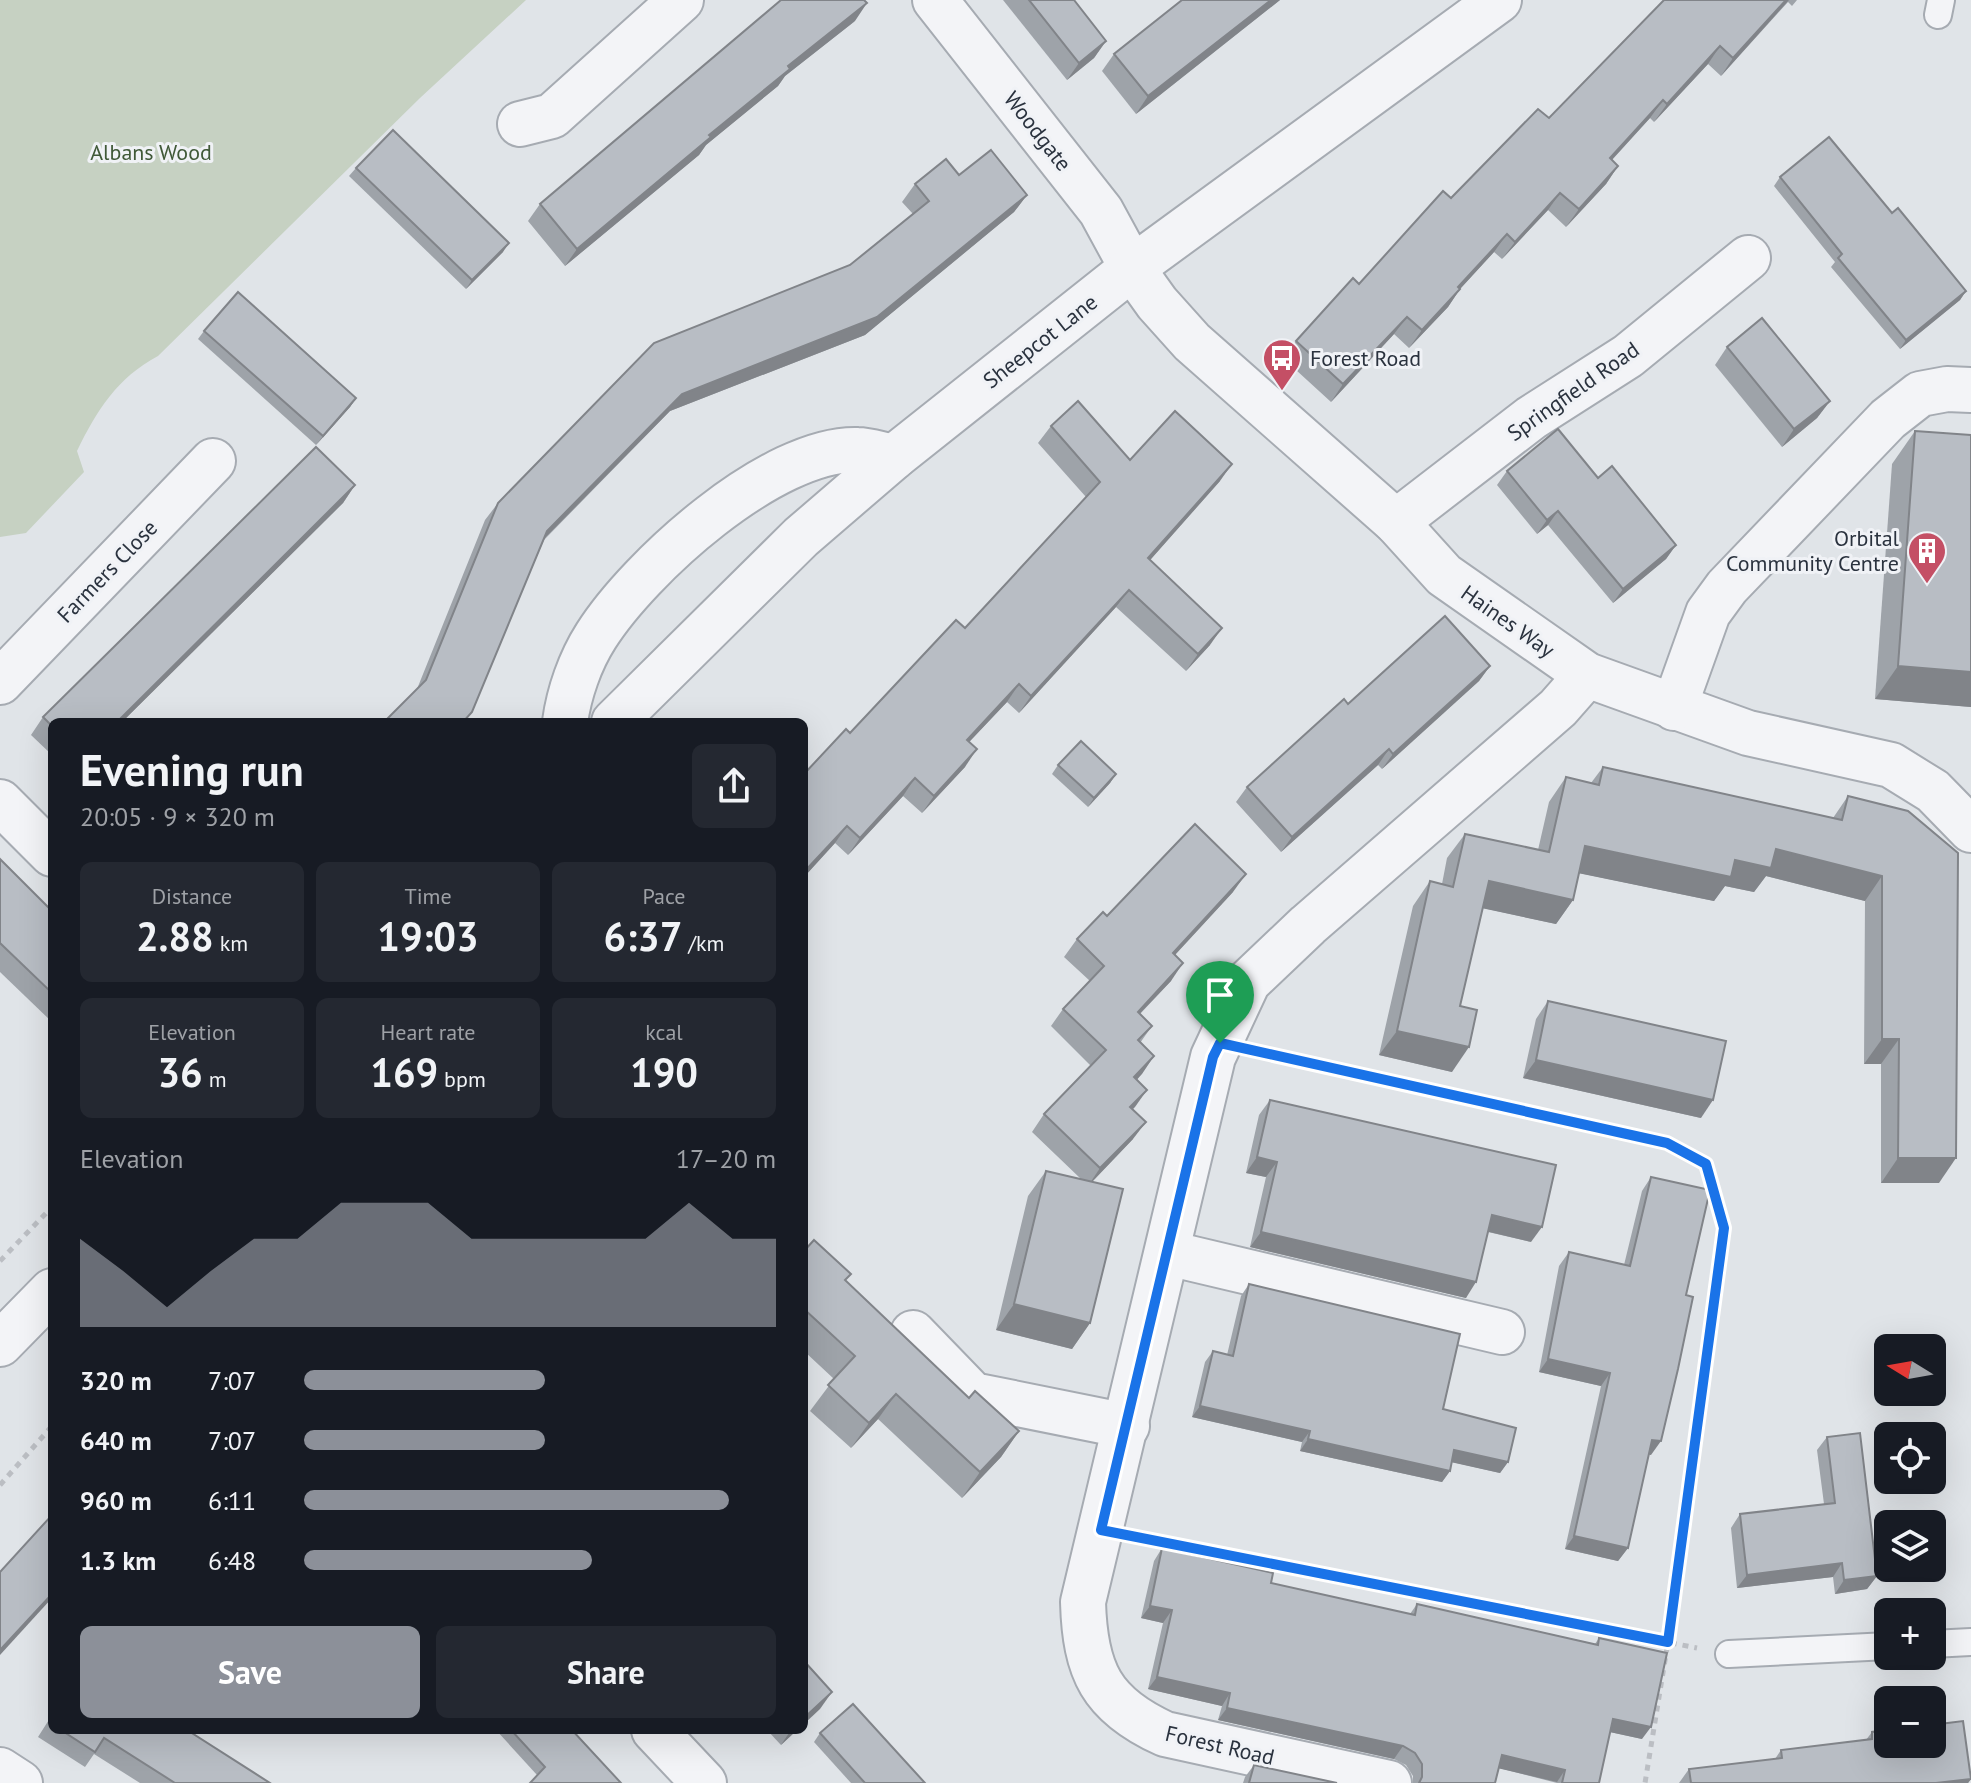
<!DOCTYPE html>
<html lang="en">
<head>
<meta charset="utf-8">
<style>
	:root { --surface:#171b24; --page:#242831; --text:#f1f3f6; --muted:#9ea1a6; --accent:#8c9099 }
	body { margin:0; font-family:"PT Sans",sans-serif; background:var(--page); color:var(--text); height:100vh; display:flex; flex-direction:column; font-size:30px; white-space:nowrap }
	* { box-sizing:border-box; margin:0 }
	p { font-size:26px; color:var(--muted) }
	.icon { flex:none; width:44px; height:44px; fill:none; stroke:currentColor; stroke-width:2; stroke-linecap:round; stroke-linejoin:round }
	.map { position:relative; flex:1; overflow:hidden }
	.side { position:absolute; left:48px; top:718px; width:760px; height:1016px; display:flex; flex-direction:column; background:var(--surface); border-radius:12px; box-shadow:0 8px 32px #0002 }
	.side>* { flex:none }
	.needle { width:52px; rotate:281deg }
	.tools { position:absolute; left:1874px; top:1334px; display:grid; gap:16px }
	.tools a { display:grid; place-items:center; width:72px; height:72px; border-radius:12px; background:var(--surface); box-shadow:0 8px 32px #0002; font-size:40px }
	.pin { position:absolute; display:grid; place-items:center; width:68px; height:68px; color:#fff; margin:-82px -34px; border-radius:50% 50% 50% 0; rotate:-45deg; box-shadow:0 0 8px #0007 }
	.pin .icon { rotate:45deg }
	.round { display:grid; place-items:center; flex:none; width:84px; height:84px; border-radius:12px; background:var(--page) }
	.overview { display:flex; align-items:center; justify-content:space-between; height:136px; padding:0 32px }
	h1 { font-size:44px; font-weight:700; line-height:60px }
	.figures { display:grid; grid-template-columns:repeat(3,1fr); gap:12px; height:136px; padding:8px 32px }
	.figures div { display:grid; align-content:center; border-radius:12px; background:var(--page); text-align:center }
	.figures b { font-size:40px; font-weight:700 }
	.figures small { font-size:22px; font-weight:400 }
	.figures p { font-size:22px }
	.chart { height:224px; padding:16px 32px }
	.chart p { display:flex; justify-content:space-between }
	.chart svg { width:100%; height:144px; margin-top:8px; fill:var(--accent); opacity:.7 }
	.action { display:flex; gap:16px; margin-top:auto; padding:16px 32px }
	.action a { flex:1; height:92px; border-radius:12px; background:var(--accent); color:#fff; font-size:32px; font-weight:700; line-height:92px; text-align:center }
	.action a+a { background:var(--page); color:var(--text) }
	ul { padding:0 32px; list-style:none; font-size:26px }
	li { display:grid; grid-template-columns:128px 96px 1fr; align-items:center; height:60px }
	li i { height:20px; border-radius:10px; background:var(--accent) }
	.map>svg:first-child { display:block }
</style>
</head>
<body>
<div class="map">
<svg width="1971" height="1783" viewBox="0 0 1971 1783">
	<rect width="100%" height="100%" fill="#e0e4e8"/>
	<!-- green -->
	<path fill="#c6d1c2" d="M0 0H526L420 98 158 356C117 378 97 410 77 451L84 472 26 533 0 537Z"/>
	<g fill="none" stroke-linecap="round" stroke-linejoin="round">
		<defs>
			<g id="service">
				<polyline points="1938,15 1941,0"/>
				<polyline points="1932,1644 1971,1642"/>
				<polyline points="1729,1654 1888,1646"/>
			</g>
			<g id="minor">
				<polyline points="935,0 1101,211 1132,268 1157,303 1192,342 1396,522 1444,575 1587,675 1748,733 1891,765 1933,791 1971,830"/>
				<polyline points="520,124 552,116 681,0"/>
				<polyline points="1396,522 1531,418 1628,356 1748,258"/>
				<polyline points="0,682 213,461"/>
				<polyline points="1674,708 1708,613 1727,587 1888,419 1920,394 1947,389 1971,390"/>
				<path d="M565 722C569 693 580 661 596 636 639 568 772 447 858 450 869 450 882 455 894 457"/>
				<polyline points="0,802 52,854"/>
				<polyline points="1168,1253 1502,1332"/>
				<polyline points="913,1333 973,1395 1127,1426"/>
				<polyline points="654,1730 704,1783"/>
				<polyline points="0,1770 20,1783"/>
				<path d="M1389 1783 1165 1734C1101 1705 1085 1671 1083 1602L1213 1057 1248 982 1308 925 1558 708 1587 675"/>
			</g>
			<g id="tertiary">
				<polyline points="614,722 801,537 894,457 1132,268 1499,0"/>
				<polyline points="0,1344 52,1291"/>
			</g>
		</defs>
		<!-- service casing -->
		<use href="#service" stroke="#a6abb2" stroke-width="30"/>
		<!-- minor casing -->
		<use href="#minor" stroke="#a6abb2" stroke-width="48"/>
		<!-- tertiary casing -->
		<use href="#tertiary" stroke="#a6abb2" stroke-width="48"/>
		<!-- path -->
		<g stroke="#bbbec3" stroke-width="5" stroke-dasharray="6 6" stroke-linecap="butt">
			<polyline points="1262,1052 1667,1143 1706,1164 1724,1228 1668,1642 1645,1783"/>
			<polyline points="0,1261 52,1207"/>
			<polyline points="0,1485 52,1426"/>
			<polyline points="1141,1538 1697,1648"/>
		</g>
		<!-- service -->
		<use href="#service" stroke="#f3f4f7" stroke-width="26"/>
		<!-- minor -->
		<use href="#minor" stroke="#f3f4f7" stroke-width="44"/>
		<!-- tertiary -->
		<use href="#tertiary" stroke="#f3f4f7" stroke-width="44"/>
	</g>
	<!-- wall -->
	<g fill="#9ea3a9">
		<polygon points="1003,0 1074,0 1106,41 1094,58 1067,80"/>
		<polygon points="1182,0 1280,0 1136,114 1102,71 1114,54"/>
		<polygon points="1664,0 1797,0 1792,6 1788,2 1721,76 1708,64 1654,122 1650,118 1612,160 1618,166 1606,184 1566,227 1548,210 1502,259 1494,252 1460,289 1448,307 1409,348 1394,334 1331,402 1284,359 1296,341 1451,198 1549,118"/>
		<polygon points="855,21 785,76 778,86 706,145 699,155 565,266 528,221 540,204"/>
		<polygon points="356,168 503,252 466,289 349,176"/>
		<polygon points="959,175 1027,195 1014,212 865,335 670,411 544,540 466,722 417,689 485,520 498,503 850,265 913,214 902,202 915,184"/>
		<polygon points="1780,177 1892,213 1966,291 1960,300 1900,349 1831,267 1835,262 1774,186"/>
		<polygon points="204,331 356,398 350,407 316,445 198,339"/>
		<polygon points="1727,347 1830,401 1817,418 1782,447 1715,365"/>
		<polygon points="1051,426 1130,460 1220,481 1150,560 1210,645 1186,671 1116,607 1019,713 1007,702 969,742 965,767 922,813 903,796 848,855 835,843 804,877 804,774 965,628 1086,497 1038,443"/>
		<polygon points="1915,431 1971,435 1971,707 1875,699 1892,464"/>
		<polygon points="1507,471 1598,478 1676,545 1666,559 1613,603 1548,525 1537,534 1497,485"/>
		<polygon points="355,485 343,503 122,722 52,722 52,755 31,735 43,717"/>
		<polygon points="1490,666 1479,681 1382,769 1378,765 1281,852 1236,802 1247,787 1348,704"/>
		<polygon points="1058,765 1116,774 1110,783 1088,807 1052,774"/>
		<polygon points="1603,767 1833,818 1848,796 1908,811 1939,1183 1881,1183 1881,1064 1864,1064 1865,901 1766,876 1754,892 1725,886 1714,901 1579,873 1573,900 1556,924 1483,908 1460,1006 1452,1072 1379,1055 1413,906 1430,881 1442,884 1447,858 1465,834 1538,850 1549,802 1566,777 1591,783"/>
		<polygon points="0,859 52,911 52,1022 0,972"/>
		<polygon points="1233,892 1175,955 1171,981 1140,1014 1152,1026 1140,1043 1154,1056 1137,1080 1133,1109 1133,1139 1092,1182 1090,1323 1072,1349 996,1330 1028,1196 1046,1171 1081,1179 1032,1132 1044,1114 1091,1066 1051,1026 1063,1009 1090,981 1064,957 1077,939 1107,916"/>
		<polygon points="1548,1001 1701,1118 1523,1078 1536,1019"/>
		<polygon points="1270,1100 1531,1242 1488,1232 1466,1298 1250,1247 1266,1177 1246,1173 1259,1115"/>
		<polygon points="1651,1177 1651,1455 1649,1454 1628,1548 1618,1561 1565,1549 1601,1386 1539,1372 1559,1266 1569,1252 1624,1265 1642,1191"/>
		<polygon points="804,1251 846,1281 969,1398 1019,1431 1001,1457 962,1498 878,1419 851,1448 810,1411 834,1379 804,1351"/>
		<polygon points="1249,1284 1443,1409 1508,1462 1500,1473 1452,1462 1450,1471 1442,1482 1300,1451 1302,1442 1192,1417 1205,1362 1213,1351 1227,1355 1241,1296"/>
		<polygon points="1827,1437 1877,1576 1867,1589 1835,1594 1833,1577 1737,1588 1731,1528 1740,1514 1824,1504 1817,1450"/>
		<polygon points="1162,1548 1271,1583 1410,1614 1417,1604 1595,1644 1599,1638 1642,1739 1610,1732 1599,1783 1557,1783 1499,1768 1495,1783 1413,1783 1413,1776 1406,1765 1394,1759 1218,1720 1222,1706 1148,1689 1163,1623 1141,1618 1154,1561"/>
		<polygon points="52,1715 52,1730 187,1730 270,1783 140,1783 94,1754 85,1767 38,1737"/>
		<polygon points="496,1730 572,1730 621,1783 537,1775"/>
		<polygon points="767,1730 797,1730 781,1745"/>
		<polygon points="1872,1732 1971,1779 1968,1783 1679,1783 1689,1769 1775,1759 1781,1750 1866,1740"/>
		<polygon points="820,1733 925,1783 851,1783 814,1742"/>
		<polygon points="1254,1765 1337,1783 1243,1783 1245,1777"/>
	</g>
	<!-- shaded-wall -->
	<g fill="#818489">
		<polygon points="1271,0 1280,0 1136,114 1148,96"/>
		<polygon points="1786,0 1789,0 1721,76 1733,58"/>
		<polygon points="867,3 855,21 785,76 778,86 706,145 699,155 565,266 577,249 788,66"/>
		<polygon points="1106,41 1094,58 1067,80 1079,63"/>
		<polygon points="1720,46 1708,64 1654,122 1667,104"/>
		<polygon points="1663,100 1650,118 1597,176 1610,158"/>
		<polygon points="1618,166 1606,184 1566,227 1579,209"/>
		<polygon points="1560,193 1548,210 1502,259 1515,242"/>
		<polygon points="1027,195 1014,212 865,335 670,411 535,548 547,531 682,394"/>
		<polygon points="1507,234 1494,252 1449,301 1460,289 1448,307 1409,348 1422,330 1458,287"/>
		<polygon points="509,243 503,252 466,289 472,280"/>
		<polygon points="1966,291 1960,300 1900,349 1906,340"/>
		<polygon points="1407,317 1394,334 1331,402 1343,384"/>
		<polygon points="356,398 350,407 316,445 323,436"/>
		<polygon points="1830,401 1817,418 1782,447 1794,429"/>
		<polygon points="1232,464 1220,481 1136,576 1148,558"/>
		<polygon points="355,485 343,503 122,722 117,722"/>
		<polygon points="1558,511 1548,525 1537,534 1547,520"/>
		<polygon points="1676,545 1666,559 1613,603 1623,589"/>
		<polygon points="1129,590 1116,607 1019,713 1031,696"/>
		<polygon points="1222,628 1210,645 1186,671 1198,654"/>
		<polygon points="1490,666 1479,681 1382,769 1393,754"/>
		<polygon points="1898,666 1971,672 1971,707 1875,699"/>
		<polygon points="1019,684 1007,702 955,757 967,740"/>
		<polygon points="977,749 965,767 922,813 934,796"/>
		<polygon points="1389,749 1378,765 1281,852 1292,837"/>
		<polygon points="1116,774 1110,783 1088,807 1094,798"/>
		<polygon points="915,778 903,796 848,855 860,838"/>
		<polygon points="847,826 835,843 804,877 804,872"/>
		<polygon points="1585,846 1735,860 1776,849 1882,876 1865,901 1766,876 1754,892 1725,886 1714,901 1568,871"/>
		<polygon points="1246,874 1233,892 1160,971 1173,953"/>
		<polygon points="1489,881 1573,900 1556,924 1472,906"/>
		<polygon points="1183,963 1171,981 1125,1029 1138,1012"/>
		<polygon points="1397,1031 1469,1047 1452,1072 1379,1055"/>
		<polygon points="1882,1039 1899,1039 1881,1064 1864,1064"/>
		<polygon points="1154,1056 1142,1074 1122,1095 1134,1077"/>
		<polygon points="1536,1060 1713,1100 1701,1118 1523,1078"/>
		<polygon points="1147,1090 1135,1107 1118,1124 1130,1107"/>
		<polygon points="1146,1122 1133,1139 1088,1186 1100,1168"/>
		<polygon points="1257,1157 1277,1162 1266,1177 1246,1173"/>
		<polygon points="1898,1158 1956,1158 1939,1183 1881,1183"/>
		<polygon points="1492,1215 1542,1227 1531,1242 1481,1230"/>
		<polygon points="1261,1232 1476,1282 1466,1298 1250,1247"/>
		<polygon points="1014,1304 1090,1323 1072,1349 996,1330"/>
		<polygon points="1548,1359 1610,1373 1601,1386 1539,1372"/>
		<polygon points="896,1394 878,1419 851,1448 869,1423"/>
		<polygon points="1200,1406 1310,1431 1302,1442 1192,1417"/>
		<polygon points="1019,1431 1001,1457 962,1498 980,1472"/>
		<polygon points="1308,1439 1450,1471 1442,1482 1300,1451"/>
		<polygon points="1652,1440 1661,1441 1651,1455 1643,1453"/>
		<polygon points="1454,1450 1508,1462 1500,1473 1446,1461"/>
		<polygon points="1574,1536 1628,1548 1618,1561 1565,1549"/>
		<polygon points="1842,1563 1833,1577 1737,1588 1747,1575"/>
		<polygon points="1877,1576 1867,1589 1835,1594 1844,1580"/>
		<polygon points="52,1594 52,1598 0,1655 0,1650"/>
		<polygon points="1150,1606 1172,1610 1163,1623 1141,1618"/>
		<polygon points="1157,1677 1230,1693 1222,1706 1148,1689"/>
		<polygon points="832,1692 820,1709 804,1724 804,1718"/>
		<polygon points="1227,1708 1403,1746 1394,1759 1218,1720"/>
		<polygon points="1613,1719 1651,1727 1642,1739 1605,1731"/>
		<polygon points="791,1730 797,1730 781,1745"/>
		<polygon points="1502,1755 1565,1770 1557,1782 1493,1767"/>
		<polygon points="1971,1779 1968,1783 1936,1783"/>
	</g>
	<!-- building -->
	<g fill="#b8bdc4" stroke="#818489" stroke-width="2">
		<polygon points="781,0 864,0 867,3 788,66 790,69 709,135 711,137 577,249 540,204"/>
		<polygon points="1029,0 1074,0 1106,41 1079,63"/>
		<polygon points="1182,0 1271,0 1148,96 1114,54"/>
		<polygon points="1664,0 1786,0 1733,58 1720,46 1667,104 1663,100 1610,158 1618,166 1579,209 1560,193 1515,242 1507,234 1458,287 1460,289 1422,330 1407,317 1343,384 1296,341 1353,278 1359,284 1443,191 1451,198 1538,109 1549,118"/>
		<polygon points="393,130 509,243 472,280 356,168"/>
		<polygon points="1829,137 1892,213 1898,208 1966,291 1906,340 1838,258 1842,254 1780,177"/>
		<polygon points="991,150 1027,195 877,317 682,394 547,531 472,712 463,722 384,722 426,680 498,503 654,343 850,265 929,201 915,184 946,159 959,175"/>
		<polygon points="238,292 356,398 323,436 204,331"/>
		<polygon points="1762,318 1830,401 1794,429 1727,347"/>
		<polygon points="1078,401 1130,460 1175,411 1232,464 1148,558 1222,628 1198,654 1129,590 1031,696 1019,684 967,740 977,749 934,796 915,778 860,838 847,826 804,872 804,774 846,729 850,733 956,620 965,628 1100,482 1051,426"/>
		<polygon points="1558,429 1598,478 1612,466 1676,545 1623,589 1558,511 1547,520 1507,471"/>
		<polygon points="1915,431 1971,435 1971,672 1898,666"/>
		<polygon points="316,447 355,485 117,722 52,722 52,726 43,717"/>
		<polygon points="1445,616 1490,666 1393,754 1389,749 1292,837 1247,787 1344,699 1348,704"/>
		<polygon points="1081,741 1116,774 1094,798 1058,765"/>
		<polygon points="1603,767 1842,820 1848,796 1908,811 1958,853 1956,1158 1898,1158 1899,1039 1882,1039 1882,876 1776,849 1771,868 1735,860 1731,877 1585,846 1573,900 1489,881 1460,1006 1477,1010 1469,1047 1397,1031 1430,881 1453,887 1465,834 1549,852 1566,777 1599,785"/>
		<polygon points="1195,824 1246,874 1173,953 1183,963 1138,1012 1152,1026 1138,1040 1154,1056 1134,1077 1147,1090 1130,1107 1146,1122 1100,1168 1044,1114 1106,1050 1063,1009 1104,966 1077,939 1103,912 1107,916"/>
		<polygon points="0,859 52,911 52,993 0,943"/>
		<polygon points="1548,1001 1726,1041 1713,1100 1536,1060"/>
		<polygon points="1270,1100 1556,1165 1542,1227 1492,1215 1476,1282 1261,1232 1277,1162 1257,1157"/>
		<polygon points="1046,1171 1123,1189 1090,1323 1014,1304"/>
		<polygon points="1651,1177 1710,1190 1686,1295 1693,1297 1678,1369 1661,1441 1652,1440 1628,1548 1574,1536 1610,1373 1548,1359 1569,1252 1630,1266"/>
		<polygon points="814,1240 851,1274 845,1280 969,1398 975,1391 1019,1431 980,1472 896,1394 869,1423 828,1385 855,1356 804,1309 804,1251"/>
		<polygon points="1249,1284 1460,1334 1443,1409 1516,1428 1508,1462 1454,1450 1450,1471 1308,1439 1310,1431 1200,1406 1213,1351 1233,1356"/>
		<polygon points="1860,1433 1877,1576 1844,1580 1842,1563 1747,1575 1740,1514 1835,1503 1827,1437"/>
		<polygon points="52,1515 52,1594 0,1650 0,1572"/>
		<polygon points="1162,1548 1273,1573 1271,1583 1415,1615 1417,1604 1598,1645 1599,1638 1667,1653 1651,1727 1613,1719 1599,1783 1562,1783 1565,1770 1502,1755 1495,1783 1419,1783 1422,1777 1422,1764 1415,1753 1403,1746 1227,1708 1230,1693 1157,1677 1172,1610 1150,1606"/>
		<polygon points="804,1661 832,1692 804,1718"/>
		<polygon points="853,1704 925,1783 865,1783 820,1733"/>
		<polygon points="1963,1721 1971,1779 1936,1783 1691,1783 1689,1769 1782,1758 1781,1750 1872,1739 1872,1732 1888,1730 1888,1744 1932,1744 1932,1725"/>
		<polygon points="61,1730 109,1730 107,1732 109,1730 187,1730 270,1783 175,1783 104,1738 95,1752"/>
		<polygon points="511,1730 572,1730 621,1783 530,1783 545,1767"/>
		<polygon points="1254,1765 1337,1783 1249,1783"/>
	</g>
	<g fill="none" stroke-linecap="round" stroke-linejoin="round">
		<defs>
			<polygon id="route" points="1220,1043 1667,1143 1706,1164 1724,1228 1668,1642 1101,1530 1213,1057"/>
		</defs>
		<!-- route casing -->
		<use href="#route" stroke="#fff" stroke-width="16"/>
		<!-- route -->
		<use href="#route" stroke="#1a73e8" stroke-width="10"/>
	</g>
	<!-- icons -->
	<defs>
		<symbol id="bus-pin" viewBox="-11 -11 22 30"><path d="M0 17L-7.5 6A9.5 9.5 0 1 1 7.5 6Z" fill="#c44f65" stroke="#f0f2f6"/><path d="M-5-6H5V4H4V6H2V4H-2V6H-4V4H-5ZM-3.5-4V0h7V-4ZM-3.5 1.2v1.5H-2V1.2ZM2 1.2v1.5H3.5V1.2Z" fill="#fff"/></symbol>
		<symbol id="building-pin" viewBox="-11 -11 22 30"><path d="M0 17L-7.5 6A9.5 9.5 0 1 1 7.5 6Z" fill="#c44f65" stroke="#f0f2f6"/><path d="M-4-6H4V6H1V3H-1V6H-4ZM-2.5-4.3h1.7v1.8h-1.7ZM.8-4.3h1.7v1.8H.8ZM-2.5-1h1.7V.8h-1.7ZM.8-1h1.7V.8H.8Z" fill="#fff"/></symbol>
	</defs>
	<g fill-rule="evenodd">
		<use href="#bus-pin" x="1260" y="336" width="44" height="60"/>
		<use href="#building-pin" x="1905" y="529" width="44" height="60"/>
	</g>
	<g text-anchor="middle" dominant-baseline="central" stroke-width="6" stroke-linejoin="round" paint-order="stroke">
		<!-- street labels -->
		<g font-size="22" fill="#2a323e" stroke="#f0f2f6">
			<text transform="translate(1038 131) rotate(52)">Woodgate</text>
			<text transform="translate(1040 341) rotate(-38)">Sheepcot Lane</text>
			<text transform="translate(1573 391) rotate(-35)">Springfield Road</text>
			<text transform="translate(107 571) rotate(-46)">Farmers Close</text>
			<text transform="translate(1508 621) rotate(35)">Haines Way</text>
			<text transform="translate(1220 1745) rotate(13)">Forest Road</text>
		</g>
		<!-- park labels -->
		<g font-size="22" fill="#405938" stroke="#f0f2f6">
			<text x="151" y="152">Albans Wood</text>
		</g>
		<!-- poi labels -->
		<g font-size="22" fill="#2a323e" stroke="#f0f2f6" text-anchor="start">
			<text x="1310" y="358">Forest Road</text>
			<text x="1899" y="538" text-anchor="end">Orbital<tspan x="1899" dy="25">Community Centre</tspan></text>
		</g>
	</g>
</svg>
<div class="tools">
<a><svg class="needle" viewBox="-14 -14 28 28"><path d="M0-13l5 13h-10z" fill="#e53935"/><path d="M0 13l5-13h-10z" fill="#9ea1a6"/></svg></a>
<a><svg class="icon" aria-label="locate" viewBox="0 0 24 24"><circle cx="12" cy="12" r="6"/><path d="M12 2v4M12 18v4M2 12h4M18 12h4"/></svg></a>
<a><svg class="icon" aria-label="layers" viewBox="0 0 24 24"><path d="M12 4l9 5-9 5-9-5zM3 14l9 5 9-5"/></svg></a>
<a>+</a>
<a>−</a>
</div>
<div class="pin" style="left:1220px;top:1043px;background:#1e9e55"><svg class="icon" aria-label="arrive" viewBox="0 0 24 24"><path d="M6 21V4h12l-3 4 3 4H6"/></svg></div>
<section class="side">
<div class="overview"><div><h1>Evening run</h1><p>20:05 · 9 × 320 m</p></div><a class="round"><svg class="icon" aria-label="share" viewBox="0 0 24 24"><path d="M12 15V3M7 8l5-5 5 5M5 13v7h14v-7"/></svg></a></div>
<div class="figures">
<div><p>Distance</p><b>2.88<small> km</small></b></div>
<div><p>Time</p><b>19:03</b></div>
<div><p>Pace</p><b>6:37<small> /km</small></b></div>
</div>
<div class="figures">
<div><p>Elevation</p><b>36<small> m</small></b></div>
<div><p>Heart rate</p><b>169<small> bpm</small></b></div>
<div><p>kcal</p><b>190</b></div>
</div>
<div class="chart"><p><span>Elevation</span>17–20 m</p>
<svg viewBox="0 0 160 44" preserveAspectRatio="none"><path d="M0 44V17L10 27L20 38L30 27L40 17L50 17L60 6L70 6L80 6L90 17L100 17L110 17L120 17L130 17L140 6L150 17L160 17V44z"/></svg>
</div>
<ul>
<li><b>320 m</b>7:07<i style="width:51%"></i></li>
<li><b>640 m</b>7:07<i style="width:51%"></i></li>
<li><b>960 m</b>6:11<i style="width:90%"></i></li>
<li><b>1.3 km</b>6:48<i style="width:61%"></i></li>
</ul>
<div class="action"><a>Save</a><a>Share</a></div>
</section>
</div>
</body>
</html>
